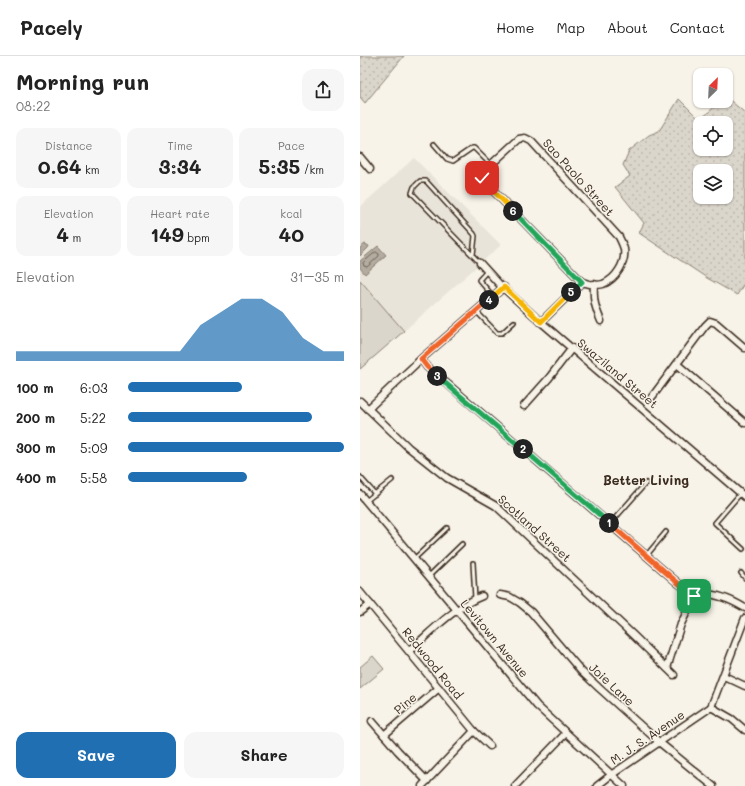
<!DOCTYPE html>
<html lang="en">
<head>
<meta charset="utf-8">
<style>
	:root { --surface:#fff; --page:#f6f6f6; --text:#222; --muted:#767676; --line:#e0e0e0; --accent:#1f6fb2 }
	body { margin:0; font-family:Mali,sans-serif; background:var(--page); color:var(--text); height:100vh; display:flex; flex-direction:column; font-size:15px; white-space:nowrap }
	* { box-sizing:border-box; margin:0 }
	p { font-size:13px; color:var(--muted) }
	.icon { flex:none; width:22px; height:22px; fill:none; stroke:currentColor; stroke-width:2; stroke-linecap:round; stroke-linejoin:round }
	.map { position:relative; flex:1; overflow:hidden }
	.sheet { display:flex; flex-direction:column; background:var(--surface); width:360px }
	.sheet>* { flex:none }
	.needle { width:26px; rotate:24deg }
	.fabs { position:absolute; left:333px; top:12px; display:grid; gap:8px }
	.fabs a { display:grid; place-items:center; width:40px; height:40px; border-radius:8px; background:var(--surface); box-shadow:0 1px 3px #0004; font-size:20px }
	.pin { position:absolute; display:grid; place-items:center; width:34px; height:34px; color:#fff; margin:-17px; border-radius:8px; box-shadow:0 2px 6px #0006 }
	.km { position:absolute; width:20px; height:20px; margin:-10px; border-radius:50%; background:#222; color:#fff; font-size:11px; line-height:20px; text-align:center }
	.round { display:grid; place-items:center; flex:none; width:42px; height:42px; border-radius:12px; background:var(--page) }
	.summary { display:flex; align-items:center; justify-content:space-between; height:68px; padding:0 16px }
	h1 { font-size:22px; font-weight:700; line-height:30px }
	.stats { display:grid; grid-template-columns:repeat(3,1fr); gap:6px; height:68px; padding:4px 16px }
	.stats div { display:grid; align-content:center; border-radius:10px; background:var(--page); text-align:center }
	.stats b { font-size:20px; font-weight:700 }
	.stats small { font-size:11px; font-weight:400 }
	.stats p { font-size:11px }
	.chart { height:112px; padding:8px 16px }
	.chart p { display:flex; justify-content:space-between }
	.chart svg { width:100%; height:72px; margin-top:4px; fill:var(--accent); opacity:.7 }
	.cta { display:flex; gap:8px; margin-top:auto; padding:8px 16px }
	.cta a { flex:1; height:46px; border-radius:12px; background:var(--accent); color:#fff; font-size:16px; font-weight:700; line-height:46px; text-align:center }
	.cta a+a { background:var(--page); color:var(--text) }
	ul { padding:0 16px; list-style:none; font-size:13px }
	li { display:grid; grid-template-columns:64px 48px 1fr; align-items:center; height:30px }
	li i { height:10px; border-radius:5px; background:var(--accent) }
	header { display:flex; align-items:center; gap:24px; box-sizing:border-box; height:56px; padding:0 20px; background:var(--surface); border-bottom:1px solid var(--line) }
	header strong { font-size:19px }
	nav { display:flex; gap:22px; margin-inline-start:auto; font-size:14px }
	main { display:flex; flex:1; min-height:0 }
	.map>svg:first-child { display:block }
</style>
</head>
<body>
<header>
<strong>Pacely</strong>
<nav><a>Home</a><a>Map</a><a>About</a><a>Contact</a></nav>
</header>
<main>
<section class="sheet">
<div class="summary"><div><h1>Morning run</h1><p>08:22</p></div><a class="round"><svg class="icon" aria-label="share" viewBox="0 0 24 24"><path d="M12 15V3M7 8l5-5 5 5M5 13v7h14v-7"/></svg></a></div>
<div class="stats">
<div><p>Distance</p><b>0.64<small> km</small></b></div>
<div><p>Time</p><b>3:34</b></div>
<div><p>Pace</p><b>5:35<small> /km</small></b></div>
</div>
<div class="stats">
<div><p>Elevation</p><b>4<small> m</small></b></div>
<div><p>Heart rate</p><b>149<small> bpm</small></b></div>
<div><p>kcal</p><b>40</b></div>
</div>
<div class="chart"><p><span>Elevation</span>31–35 m</p>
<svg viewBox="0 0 160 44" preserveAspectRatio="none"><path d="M0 44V38L10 38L20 38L30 38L40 38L50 38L60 38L70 38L80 38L90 22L100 14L110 6L120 6L130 14L140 30L150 38L160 38V44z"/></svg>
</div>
<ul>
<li><b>100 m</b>6:03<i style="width:53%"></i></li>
<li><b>200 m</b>5:22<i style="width:85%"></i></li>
<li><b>300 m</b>5:09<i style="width:100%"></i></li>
<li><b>400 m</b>5:58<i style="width:55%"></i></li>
</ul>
<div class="cta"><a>Save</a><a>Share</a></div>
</section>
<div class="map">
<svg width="385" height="730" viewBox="0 0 385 730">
	<defs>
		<pattern id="grass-dots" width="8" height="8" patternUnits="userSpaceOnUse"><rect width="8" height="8" fill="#dbd6cb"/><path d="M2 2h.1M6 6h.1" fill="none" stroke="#bdb8ae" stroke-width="1.8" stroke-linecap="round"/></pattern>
	</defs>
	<rect width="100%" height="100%" fill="#f7f3e8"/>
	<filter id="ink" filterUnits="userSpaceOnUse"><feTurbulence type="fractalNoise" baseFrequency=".025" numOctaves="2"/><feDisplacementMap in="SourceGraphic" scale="8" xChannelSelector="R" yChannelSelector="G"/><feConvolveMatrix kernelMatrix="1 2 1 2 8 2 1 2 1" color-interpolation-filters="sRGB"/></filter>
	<g filter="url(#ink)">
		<!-- built -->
		<polygon fill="#e9e4d9" points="54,102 141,189 0,314 0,151"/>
		<!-- grass -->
		<g fill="url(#grass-dots)" stroke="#8b8074" fill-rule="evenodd">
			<polygon points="0,0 44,0 5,47 0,41"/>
			<path d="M366 41 385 57V226L377 239 347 222 279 177 284 167 255 131 270 120 263 109 269 95 289 79 299 75 319 43 340 64 361 45H366ZM340 67H366V93H340ZM340 115H366V141H340Z"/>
		</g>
		<!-- pitch -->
		<g fill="#dbd6cb" stroke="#8b8074">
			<polygon points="0,224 44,275 0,313"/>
			<polygon points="13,600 24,613 0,633 0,611"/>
		</g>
		<!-- water -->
		<g fill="#b4aca0" stroke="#84786c">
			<polygon points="5,188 9,190 8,192 0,200 0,192"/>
			<polygon points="18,190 26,199 5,218 0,212 0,205"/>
		</g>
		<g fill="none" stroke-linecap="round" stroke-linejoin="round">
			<!-- shore -->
			<polygon stroke="#6b5e52" stroke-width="1" points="16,196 19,198 19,200 7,211 4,210 3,207"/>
			<defs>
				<g id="lane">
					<polyline points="74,88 87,103 93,105 112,92 114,92 131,109"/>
					<polyline points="113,199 115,180 114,178 66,125 60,125 54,131 52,137 120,207"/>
					<polyline points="127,215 119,224 133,240"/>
					<polyline points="116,255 137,277 142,277 154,266"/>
					<polyline points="0,421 15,438"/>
					<polyline points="380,438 355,467 383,493"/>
					<polyline points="6,445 32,424"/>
					<polyline points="250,468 286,427"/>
					<polyline points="286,500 306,476"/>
					<polyline points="54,503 87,472"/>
					<polyline points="113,507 115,543"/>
					<polyline points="381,517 385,522"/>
					<polyline points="69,520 102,488"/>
				</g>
				<g id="street">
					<path d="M165 82 171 85 259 181C261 185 263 189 264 193 266 207 256 223 243 228 236 230 228 228 222 226L123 124 122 119 124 115 159 83Z"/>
					<polyline points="0,101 10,113"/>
					<polyline points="120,207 140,229 181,266 385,441"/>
					<path d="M234 228C233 244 235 251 241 265"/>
					<polyline points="181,266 222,226"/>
					<path d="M61 303 67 311 91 331 318 527 335 539C352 535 370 543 385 552"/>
					<polyline points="317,308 385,367"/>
					<polyline points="292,341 345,270 350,265 356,267 385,292"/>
					<polyline points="0,345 48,391 87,422 136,450 273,579 314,619"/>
					<polyline points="164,350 189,322 212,292"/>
					<polyline points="8,353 61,303 144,231"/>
					<polyline points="0,438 177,650 264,730"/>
					<polyline points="0,536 114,675 130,690"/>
					<polyline points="140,539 150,541 160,547 171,556 221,615 239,632 299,686 353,730"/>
					<polyline points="0,556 10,548"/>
					<path d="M49 595C71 576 94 551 122 540"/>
					<polyline points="307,612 321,568 335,539"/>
					<polyline points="364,620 385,630"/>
					<polyline points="351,651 385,562"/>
					<polyline points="351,651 372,663 385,674"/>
					<polyline points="12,665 38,695 67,725"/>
					<polyline points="24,679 79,632"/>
					<polyline points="62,730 114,675"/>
					<polyline points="155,730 206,677"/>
					<polyline points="237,730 251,719 351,651"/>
				</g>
			</defs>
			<!-- lane casing -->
			<use href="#lane" stroke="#3b2a1e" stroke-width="6"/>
			<!-- street casing -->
			<use href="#street" stroke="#3b2a1e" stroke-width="9"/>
			<!-- lane -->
			<use href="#lane" stroke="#f7f3e8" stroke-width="3"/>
			<!-- street -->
			<use href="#street" stroke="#f7f3e8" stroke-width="6"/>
		</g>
	</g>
	<g fill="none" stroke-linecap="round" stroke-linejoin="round" filter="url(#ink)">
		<defs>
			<polyline id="split-1" points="249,467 318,527 334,540"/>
			<polyline id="split-2" points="163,393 249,467"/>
			<polyline id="split-3" points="77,320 163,393"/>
			<polyline id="split-4" points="77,320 67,311 61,303 129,244"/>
			<polyline id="split-5" points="129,244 144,231 181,266 211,236"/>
			<polyline id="split-6" points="153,155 222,226 211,236"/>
			<polyline id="split-7" points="122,122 123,124 153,155"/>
		</defs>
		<!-- split-1 casing -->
		<use href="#split-1" stroke="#fff" stroke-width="8"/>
		<!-- split-2 casing -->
		<use href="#split-2" stroke="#fff" stroke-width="8"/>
		<!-- split-3 casing -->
		<use href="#split-3" stroke="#fff" stroke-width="8"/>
		<!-- split-4 casing -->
		<use href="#split-4" stroke="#fff" stroke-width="8"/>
		<!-- split-5 casing -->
		<use href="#split-5" stroke="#fff" stroke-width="8"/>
		<!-- split-6 casing -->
		<use href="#split-6" stroke="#fff" stroke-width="8"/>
		<!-- split-7 casing -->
		<use href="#split-7" stroke="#fff" stroke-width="8"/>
		<!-- split-1 -->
		<use href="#split-1" stroke="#f0652b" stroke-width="5"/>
		<!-- split-2 -->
		<use href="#split-2" stroke="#22a559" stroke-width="5"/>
		<!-- split-3 -->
		<use href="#split-3" stroke="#22a559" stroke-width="5"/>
		<!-- split-4 -->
		<use href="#split-4" stroke="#f0652b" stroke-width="5"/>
		<!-- split-5 -->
		<use href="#split-5" stroke="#f5b400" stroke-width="5"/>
		<!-- split-6 -->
		<use href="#split-6" stroke="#22a559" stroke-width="5"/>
		<!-- split-7 -->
		<use href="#split-7" stroke="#f5b400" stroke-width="5"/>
	</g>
	<g text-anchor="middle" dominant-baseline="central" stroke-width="3" stroke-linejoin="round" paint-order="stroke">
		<!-- street labels -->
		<g font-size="12" fill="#3b2a1e" stroke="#f7f3e8">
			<text transform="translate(219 121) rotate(48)">Sao Paolo Street</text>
			<text transform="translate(258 317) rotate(40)">Swaziland Street</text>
			<text transform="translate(175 472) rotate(42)">Scotland Street</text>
			<text transform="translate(135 582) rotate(50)">Levitown Avenue</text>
			<text transform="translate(73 607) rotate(51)">Redwood Road</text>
			<text transform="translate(252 628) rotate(43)">Joie Lane</text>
			<text transform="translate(45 647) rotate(-40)">Pine</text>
			<text transform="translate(287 681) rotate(-34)">M. J. S. Avenue</text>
		</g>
		<!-- neighbourhood labels -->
		<g font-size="13" font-weight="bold" fill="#3b2a1e" stroke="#f7f3e8">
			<text x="286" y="423">Better Living</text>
		</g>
	</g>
</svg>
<div class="fabs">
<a><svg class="needle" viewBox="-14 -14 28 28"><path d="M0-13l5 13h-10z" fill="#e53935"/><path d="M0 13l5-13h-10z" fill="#767676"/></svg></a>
<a><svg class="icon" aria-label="locate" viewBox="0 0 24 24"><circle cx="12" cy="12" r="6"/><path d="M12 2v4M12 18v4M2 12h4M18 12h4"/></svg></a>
<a><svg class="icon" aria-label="layers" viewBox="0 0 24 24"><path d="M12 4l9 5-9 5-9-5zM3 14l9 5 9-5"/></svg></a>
</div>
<div class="pin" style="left:334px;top:540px;background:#1e9e55"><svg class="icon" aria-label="arrive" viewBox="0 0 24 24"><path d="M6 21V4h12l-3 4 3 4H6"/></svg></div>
<div class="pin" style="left:122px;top:122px;background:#d93025"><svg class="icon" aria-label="check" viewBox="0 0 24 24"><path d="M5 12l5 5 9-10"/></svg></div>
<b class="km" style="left:249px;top:467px">1</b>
<b class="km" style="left:163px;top:393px">2</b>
<b class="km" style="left:77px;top:320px">3</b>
<b class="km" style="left:129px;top:244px">4</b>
<b class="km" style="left:211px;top:236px">5</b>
<b class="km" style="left:153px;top:155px">6</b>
</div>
</main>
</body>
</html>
